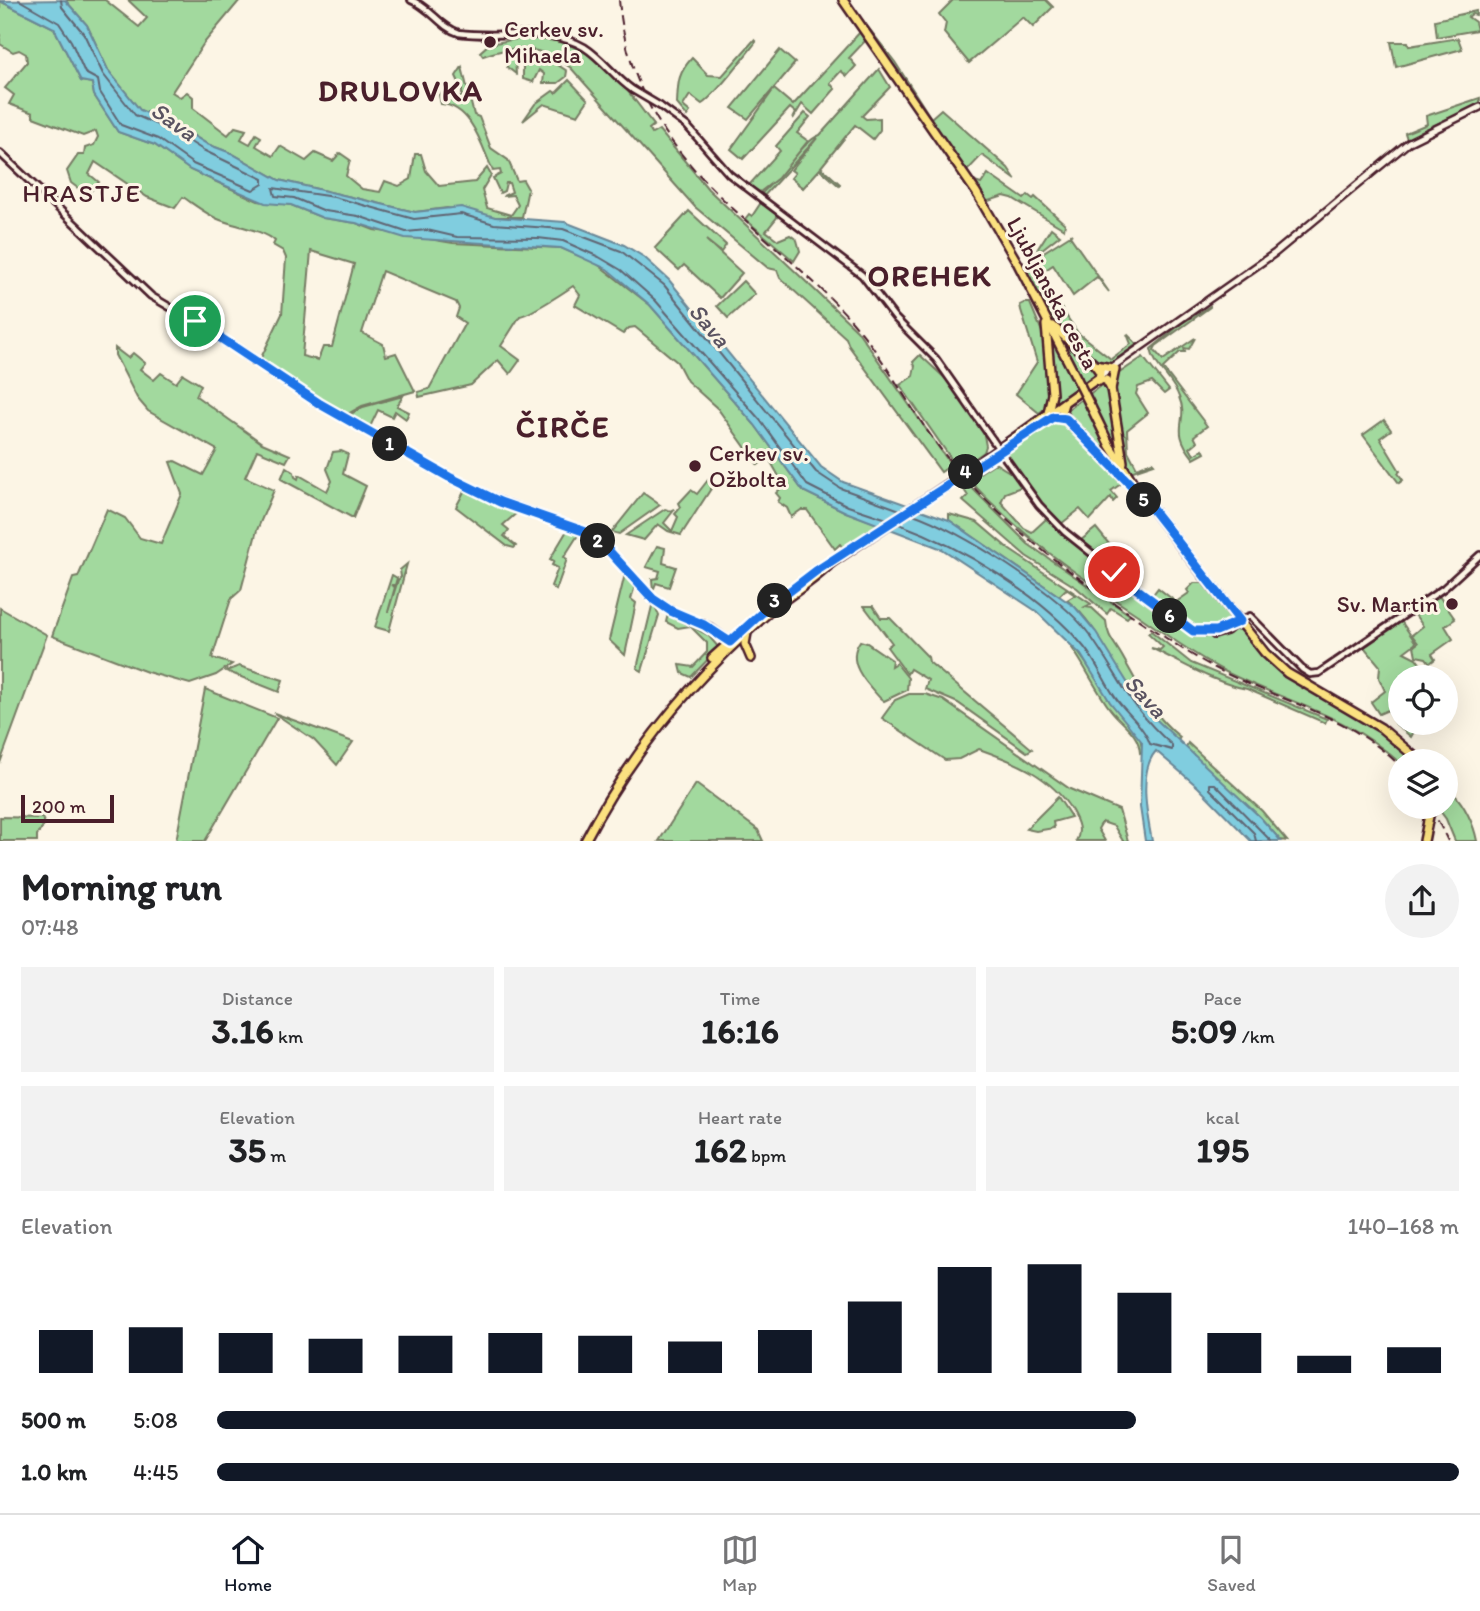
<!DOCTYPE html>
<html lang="en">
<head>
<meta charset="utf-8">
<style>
	:root { --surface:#fff; --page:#f2f2f2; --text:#202124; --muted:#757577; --line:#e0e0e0; --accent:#111827 }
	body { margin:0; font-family:Itim,sans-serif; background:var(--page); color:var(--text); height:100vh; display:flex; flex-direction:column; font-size:26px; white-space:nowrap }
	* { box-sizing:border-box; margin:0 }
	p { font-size:23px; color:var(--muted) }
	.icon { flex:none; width:38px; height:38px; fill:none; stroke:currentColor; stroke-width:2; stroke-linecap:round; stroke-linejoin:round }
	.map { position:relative; height:841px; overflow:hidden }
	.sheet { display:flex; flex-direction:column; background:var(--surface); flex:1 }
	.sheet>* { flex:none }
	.tools { position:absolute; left:1388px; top:665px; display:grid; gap:14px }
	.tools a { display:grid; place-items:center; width:70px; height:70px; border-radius:50%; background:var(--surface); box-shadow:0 7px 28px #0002; font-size:35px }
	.scale { position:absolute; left:21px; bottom:18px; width:93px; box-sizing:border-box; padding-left:7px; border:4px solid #4a1f2b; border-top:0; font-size:19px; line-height:24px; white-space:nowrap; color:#4a1f2b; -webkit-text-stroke:5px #fcf5e5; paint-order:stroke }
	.pin { position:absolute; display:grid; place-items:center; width:60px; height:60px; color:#fff; margin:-30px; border:4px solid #fff; border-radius:50%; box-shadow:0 2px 7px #0007 }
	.km { position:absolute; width:35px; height:35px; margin:-18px; border-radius:50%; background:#222; color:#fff; font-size:19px; line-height:35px; text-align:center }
	.round { display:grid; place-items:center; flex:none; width:74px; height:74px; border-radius:37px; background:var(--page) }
	.head { display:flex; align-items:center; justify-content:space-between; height:119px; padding:0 21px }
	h1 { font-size:38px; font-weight:700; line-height:52px }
	.stats { display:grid; grid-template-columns:repeat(3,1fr); gap:10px; height:119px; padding:7px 21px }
	.stats div { display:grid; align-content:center; border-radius:0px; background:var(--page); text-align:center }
	.stats b { font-size:35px; font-weight:700 }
	.stats small { font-size:19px; font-weight:400 }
	.stats p { font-size:19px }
	.chart { height:196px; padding:14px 21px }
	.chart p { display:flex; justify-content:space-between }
	.chart svg { width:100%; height:126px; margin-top:7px; stroke:var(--accent); stroke-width:6 }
	ul { padding:0 21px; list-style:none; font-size:23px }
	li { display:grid; grid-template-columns:112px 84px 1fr; align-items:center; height:52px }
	li i { height:18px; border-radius:9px; background:var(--accent) }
	.dock { display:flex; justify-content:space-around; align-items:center; height:98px; border-top:2px solid var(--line); background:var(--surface); font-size:19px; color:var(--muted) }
	.dock a { display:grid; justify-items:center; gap:4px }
	.dock .on { color:var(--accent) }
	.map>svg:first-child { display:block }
</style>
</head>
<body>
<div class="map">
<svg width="1480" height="841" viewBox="0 0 1480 841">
	<rect width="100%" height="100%" fill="#fcf5e5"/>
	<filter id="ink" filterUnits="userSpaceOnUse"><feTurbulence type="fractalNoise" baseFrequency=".0143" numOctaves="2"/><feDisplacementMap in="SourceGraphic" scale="14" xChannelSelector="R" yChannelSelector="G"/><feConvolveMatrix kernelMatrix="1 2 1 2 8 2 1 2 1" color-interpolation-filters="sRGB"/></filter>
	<g filter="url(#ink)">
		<!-- green -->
		<g fill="#a2d99e" stroke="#767c64" stroke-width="2" fill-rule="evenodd">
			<path d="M65 0H105L139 27 147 18 128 0H240L204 43 172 92 180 97 187 92 193 97V108L228 135 235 127 246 130 241 139 250 144 256 134 261 137 256 146 273 156 280 146 306 161 315 153 333 161 340 153 350 160 346 176 362 189 380 192 385 181 399 186 411 179 415 154H421L426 171 439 186 475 182 487 168 491 175 482 190 487 208 511 215 518 205 513 195 503 196 512 192 509 183H506L504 191 500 193 493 178 501 174 500 170 493 171C482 147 472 106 441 104L439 95 443 92 453 102 462 96V89L456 76 462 67 474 115 479 117 491 148 508 160 517 181 523 180 528 189 522 217H495L447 208 415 212 279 180 231 153 207 144 179 127 140 110 108 70 87 25Z"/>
			<polygon points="953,0 1046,0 1053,7 1033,27 1023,17 969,63 944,33 946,23 939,14"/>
			<path d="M0 1 54 28 81 81 92 83 94 95 118 132 155 145 190 170 258 201 291 205 323 218 356 223 374 230 453 243 561 248 596 263 650 305 755 425 803 491 846 512 879 524 843 548 840 544 835 549 807 510H801L791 517 787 508 778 502 780 498 776 493 784 485 768 457 758 465 718 409 687 381 677 362 635 327 629 328 623 334 575 305 580 295 573 286C563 293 529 315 520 316L501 346 520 360 510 374 498 360 471 385 419 397 418 392 429 389 465 323 456 317 459 308 456 302 382 271 362 333 383 344 386 356 396 353 415 391 362 406 344 416 259 362 282 314 286 258 283 251 273 245 275 241C265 231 237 226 223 221 210 217 195 205 183 197L175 208 147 197 95 162 89 174 99 182 87 195 71 183 67 171 78 155H84L85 148 94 145 98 137 96 131 83 136 33 117V113L9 104 14 95 5 88 27 62 26 54 19 50 13 52 0 44ZM311 251 354 264 332 347H323L318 360 302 356Z"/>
			<polygon points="854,9 895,62 931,118 941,109 1008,168 1016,180 982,155 966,172"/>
			<polygon points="1476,11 1476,15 1472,14 1468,17 1475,22 1477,30 1437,37 1435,20"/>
			<polygon points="861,31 866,40 849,58 856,66 847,76 841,71 830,83 835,89 813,114 802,104 793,119 796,113 790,108 743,159 731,149 774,89 793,105"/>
			<path d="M529 37C590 40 615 73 649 119L654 125 649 129 652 134 659 130 708 189 857 330 951 465 941 472 849 346 846 338 780 278 777 270 768 268 695 207 571 68C542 46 517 44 483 56L480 52 489 44Z"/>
			<polygon points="1458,38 1462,49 1396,67 1391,42 1408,42 1409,46"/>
			<path d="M754 40 756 42C745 56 714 97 702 104L690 95 683 106 690 112 687 116 677 104C678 84 677 74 692 58L708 75 722 76Z"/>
			<polygon points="780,50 795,63 748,119 732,108"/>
			<polygon points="528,52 547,58 567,71 566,77 558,83 543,83 544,74 539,70 533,82 523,79 523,58 515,59 516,74 507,67 508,53"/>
			<path d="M879 69 890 87 862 116 866 119 880 118V130L873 139 855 125 821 167 840 184 839 186 820 169 803 188 791 178 795 173 791 170 817 138 764 196 762 193C777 180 805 139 820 135Z"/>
			<polygon points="569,80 588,100 578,115 544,104 523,121 535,104 553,91 556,93"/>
			<polygon points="1480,98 1480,104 1421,131 1365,174 1407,139 1405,133 1427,124 1426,116"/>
			<polygon points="805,113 810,117 797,133 808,141 778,178 760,192 749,185 780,151 776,146"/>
			<polygon points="988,174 1024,199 1028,195 1033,199 1035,197 1065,224 1064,229 1012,198 1004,196 985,202 972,181 981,184"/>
			<polygon points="762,201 779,215 766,231 778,240 790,235 797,240 800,251 794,261 745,219 749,214 752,216"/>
			<polygon points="689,211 726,245 721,252 706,240 742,273 720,298 684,265 679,270 655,248"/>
			<polygon points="1051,228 1060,235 1032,257 1031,264 1078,333 1111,359 1131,344 1127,334 1137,344 1105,367 1099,366 1052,322 1024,270"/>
			<polygon points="1072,234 1070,236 1109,292 1097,277 1073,296 1053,265 1041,273 1035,260 1039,255"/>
			<polygon points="743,281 755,294 728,318 717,306"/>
			<polygon points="1024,303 1030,303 1045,339 1048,406 1039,413 1016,394 1037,362 1021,310 1020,305"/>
			<path d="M1210 306V307L1156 346 1154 350 1163 360 1195 338 1189 349 1184 348 1185 352H1180L1163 368 1207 426 1194 436 1197 442 1190 448 1194 455 1203 449 1205 453 1194 459C1168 427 1190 423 1179 397 1173 379 1154 367 1151 349L1181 324Z"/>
			<polygon points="1056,332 1099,372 1083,383"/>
			<polygon points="1050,335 1076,388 1056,402 1053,395"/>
			<polygon points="115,348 128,358 133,353 145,363 140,369 154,380 161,373 176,383 183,374 201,385 196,396 262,443 290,455 286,462 257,450 245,477 274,490 257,530 241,590 231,599 212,658 232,664 216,675 190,684 147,672 52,636 73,578 78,577 107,509 125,518 140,538 161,544 182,494 170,462 175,461 203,475 217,450 148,411 137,398 115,355"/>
			<polygon points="920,355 949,382 983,430 986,446 984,452 959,470 900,385 913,376 915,366 913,362"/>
			<polygon points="1143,357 1169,390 1164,394 1152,382 1138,387 1136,394 1148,413 1127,430 1128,451 1137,468 1152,462 1154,464 1130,472 1123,457 1113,382 1115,376"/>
			<polygon points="1106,382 1119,454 1088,395"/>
			<polygon points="403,396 397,406 409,412 406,419 395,411 392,417 378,410 369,429 346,417 363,407"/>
			<polygon points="1082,399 1121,470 1063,413"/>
			<polygon points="1061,419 1125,481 1111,491 1117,498 1113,502 1111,497 1090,520 1080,509 1061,524 1032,492 1005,453 1054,420"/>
			<polygon points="1384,420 1391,430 1380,438 1400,471 1398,473 1403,480 1399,483 1363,435"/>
			<polygon points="341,451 348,454 343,474 366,486 353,518 281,479 286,467 294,472 295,477 298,479 299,475 327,491 332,481 327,469 333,452"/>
			<path d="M995 463 1011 473 1021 487 1005 493 1001 502 1024 528 1032 532 1046 519 1091 557 1086 567 1091 574 1111 584 1117 577C1141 596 1169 627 1199 635 1215 639 1230 626 1243 631 1276 680 1330 697 1378 730 1391 739 1403 751 1415 761L1400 763C1347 714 1288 703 1226 672 1194 655 1165 634 1136 614 1074 573 1020 535 969 480Z"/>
			<polygon points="708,480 714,484 681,535 668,531 658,524 644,540 626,535 665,509 671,511 675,509 664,523 672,531 678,517 675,514 681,507 679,503 691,490 697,494"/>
			<polygon points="966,482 1028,544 1130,615 1127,618 1111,608 1107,614 1077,588 1026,556 963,501 968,496 961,485"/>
			<polygon points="466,488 519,511 503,525 509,530 504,536 516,546 514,548 507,546 456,507"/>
			<polygon points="643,493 660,505 619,534 612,532"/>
			<path d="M949 514 977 522 1010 550 1091 604 1085 607 1092 608 1106 621C1107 637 1115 643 1122 656 1139 686 1152 715 1180 737L1178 741C1160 725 1143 709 1129 689 1109 658 1096 623 1067 600L1075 595 1066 589 1059 596 949 520Z"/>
			<polygon points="1096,528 1114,550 1113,566 1080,541"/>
			<polygon points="568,529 580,532 564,557 567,559 556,590 551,586 558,568 552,565 554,561 550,559"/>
			<polygon points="657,546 665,548 663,563 676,567 669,587 656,583 653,591 652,579 658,578 660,571 646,567"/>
			<polygon points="407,564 389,631 375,627 392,575 397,578 395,585 391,585 395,587 388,612 398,580 401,577 400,570"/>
			<polygon points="625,574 635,586 631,599 636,603 625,655 609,640"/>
			<path d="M1194 583H1206L1230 614 1227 624C1198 641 1172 614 1151 597L1158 588 1176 602 1189 593 1187 590Z"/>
			<polygon points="1439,596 1455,619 1445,626 1453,639 1432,654 1435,659 1430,663 1426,658 1416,656 1414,646 1418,643 1412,635 1423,626 1413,612"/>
			<polygon points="653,602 659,615 642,671 637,668"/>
			<polygon points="864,606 873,606 881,618 890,618 928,657 929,662 1032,749 1027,752 958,703 925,689 928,680 910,669 907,674 887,647 892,643"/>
			<polygon points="0,608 47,635 0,763"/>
			<polygon points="668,614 708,635 719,648 691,677 682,673 680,665 693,667 707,652 707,643 690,626 678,628 666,622"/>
			<polygon points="1401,621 1416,643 1404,652 1416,658 1430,677 1400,677 1400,723 1407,723 1415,730 1411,737 1396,724 1388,710 1379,714 1371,702 1385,691 1379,678 1380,666 1364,647"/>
			<path d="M1151 631 1191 663 1327 719 1325 723 1247 689C1214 683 1183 663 1151 648L1160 650 1163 647 1148 633Z"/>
			<path d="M860 641 867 643 892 660 891 666 896 663 908 678 907 690 884 701 880 698C866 683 845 662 860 641Z"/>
			<path d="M1073 645 1096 677 1110 702 1140 737 1143 752 1140 753C1139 732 1121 724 1110 709 1096 690 1086 668 1072 648Z"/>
			<polygon points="239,666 283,680 279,692 226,671"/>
			<polygon points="205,689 277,718 205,841 176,841"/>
			<path d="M909 694H925L943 700 1070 789 1119 810 1128 841H1123L1114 826 1102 822 1098 829 1105 841H1076C1082 831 1078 822 1072 811 1051 776 1016 762 979 749L959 759 945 760 882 718 895 700Z"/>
			<polygon points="274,713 353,742 337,765 314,740"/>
			<polygon points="1188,743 1262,811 1287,841 1280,840 1260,817 1185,749"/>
			<path d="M1451 783 1454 788 1453 793C1465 805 1474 825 1477 841H1455L1446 819 1437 807H1446V784Z"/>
			<polygon points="696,784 758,830 763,841 659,841"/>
			<polygon points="1058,797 1071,817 1053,822 1054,828 1036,831 1026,829"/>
			<polygon points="0,817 42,818 45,824 37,835 37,841 0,841"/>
		</g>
		<!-- water -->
		<path fill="#80cddf" stroke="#6a8797" stroke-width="2" d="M65 0 87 25 108 70 140 110 179 127 207 144 231 153 279 180 415 212 461 207 495 217 565 222 624 245 644 257 669 280 821 467 843 482 949 520 1075 607 1096 632 1142 706 1260 817 1281 841H1251L1198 787 1156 751C1138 771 1147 816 1152 841H1145L1140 807 1142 742 1110 702 1081 655 1036 611 942 549 846 512 803 491 755 425 650 305 607 269 561 248 405 238 356 223 323 218 291 205 265 203 190 170 155 145 118 132 94 95 92 83 81 81 54 28 0 1Z"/>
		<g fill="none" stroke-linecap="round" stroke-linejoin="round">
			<!-- shore -->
			<g stroke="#606573" stroke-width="2">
				<polyline points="19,0 59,23 71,41 85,73 98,80 100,92 121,125 158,139 193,164 253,190 263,184 263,179 203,150 176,133 135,115 103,74 84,34 62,7 61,0"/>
				<polyline points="887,519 848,506 807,485 760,420 655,300 621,270 599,257 563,241 538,238 457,237 427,230 406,232 358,216 325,211 294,198 275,196 273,188 334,197 414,219 461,214 494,224 563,229 621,251 664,285 816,472 840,488 900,510"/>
				<path d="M899 524C962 547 1041 595 1084 647 1097 663 1104 681 1115 697 1126 713 1144 726 1150 744L1172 750V745C1129 708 1120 677 1089 634 1060 594 960 530 913 514"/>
				<polyline points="1256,841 1254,833 1210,789 1210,784 1215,784 1271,841"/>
			</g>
			<defs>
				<g id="tertiary">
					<path d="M411 0C430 7 440 27 459 33 499 39 548 26 584 47 603 59 615 78 633 90"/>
					<polyline points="660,106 687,126 729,174 862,275 895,318 936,359 992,439"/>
					<polyline points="0,153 151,296 202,326 320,404 449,477 500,501 586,532 609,551 653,599 671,611 710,627 729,641"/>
					<polyline points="1006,459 1039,505 1065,532 1173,618 1198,632"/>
					<polyline points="705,625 729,642"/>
					<polyline points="1197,632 1216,631 1250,616 1302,669 1310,674 1319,673 1444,588 1480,555"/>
					<polyline points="1214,635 1227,631 1239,621"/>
				</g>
				<polyline id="secondary" points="1098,377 1275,253 1409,142 1480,107"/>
				<g id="primary">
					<polyline points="843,0 976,192 1017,262 1077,379"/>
					<polyline points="1046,325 1052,394 1048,413"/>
					<polyline points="1053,326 1095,365 1112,368"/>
					<polyline points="1095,365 1100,372 1099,381"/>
					<polyline points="1115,369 1111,389 1123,462"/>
					<polyline points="1064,403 1062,410 1066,419 1124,477"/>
					<polyline points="1091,407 1110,446 1141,495 1211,585"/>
					<polyline points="969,470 1097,379 1106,380 1111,389"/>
					<polyline points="1208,581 1265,653 1287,673 1381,728 1420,761"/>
					<polyline points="747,633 745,644 751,658"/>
					<polyline points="712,658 732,640"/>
					<path d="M585 841C630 754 695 677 768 613 788 595 813 582 831 563"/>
					<polyline points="1424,841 1428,821"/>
				</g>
			</defs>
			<!-- tertiary casing -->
			<use href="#tertiary" stroke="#4a1f2b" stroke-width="10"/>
			<!-- secondary casing -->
			<use href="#secondary" stroke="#4a1f2b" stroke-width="10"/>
			<!-- primary casing -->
			<use href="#primary" stroke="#4a1f2b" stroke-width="12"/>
			<!-- tertiary -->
			<use href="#tertiary" stroke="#fcf5e5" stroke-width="4.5"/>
			<!-- secondary -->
			<use href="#secondary" stroke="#fcf5e5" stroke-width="5"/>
			<!-- primary -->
			<use href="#primary" stroke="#fbe180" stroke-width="7"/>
			<!-- rail -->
			<g stroke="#4a1f2b" stroke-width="2" stroke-dasharray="10 5" stroke-linecap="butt">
				<path d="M619 0C634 161 755 214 852 321 887 361 910 410 942 451 1003 528 1082 582 1163 636 1188 653 1214 669 1242 681 1298 706 1356 721 1400 766"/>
				<polyline points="1431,807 1448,841"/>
			</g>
			<defs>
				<g id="tertiary-bridge">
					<polyline points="633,90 660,106"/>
					<polyline points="992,439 1006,459"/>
				</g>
				<g id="primary-bridge">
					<polyline points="1077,379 1091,407"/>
					<polyline points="831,563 969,470"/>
					<polyline points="1428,821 1431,807"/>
				</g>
			</defs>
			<!-- tertiary-bridge casing -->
			<use href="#tertiary-bridge" stroke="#4a1f2b" stroke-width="10" stroke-linecap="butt"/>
			<!-- primary-bridge casing -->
			<use href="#primary-bridge" stroke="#4a1f2b" stroke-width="12" stroke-linecap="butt"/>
			<!-- tertiary-bridge -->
			<use href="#tertiary-bridge" stroke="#fcf5e5" stroke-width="4.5"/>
			<!-- primary-bridge -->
			<use href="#primary-bridge" stroke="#fbe180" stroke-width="7"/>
		</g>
	</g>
	<g fill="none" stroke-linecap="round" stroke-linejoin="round" filter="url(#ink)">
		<defs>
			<polyline id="route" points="195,321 320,404 449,477 500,502 586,532 609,551 653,599 671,611 704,625 730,642 765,610 816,571 1053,417 1066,419 1141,495 1240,621 1216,631 1193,631 1114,572"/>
		</defs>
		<!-- route casing -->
		<use href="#route" stroke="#fff" stroke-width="14"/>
		<!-- route -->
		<use href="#route" stroke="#1a73e8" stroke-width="9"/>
	</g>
	<!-- markers -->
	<g fill="#4a1f2b" stroke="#fcf5e5" stroke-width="2.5">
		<circle cx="490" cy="42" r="7"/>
		<circle cx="695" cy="466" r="7"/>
		<circle cx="1452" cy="604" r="7"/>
	</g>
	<g text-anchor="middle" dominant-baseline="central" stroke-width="6" stroke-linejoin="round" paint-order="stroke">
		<!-- poi labels -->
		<g font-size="23" fill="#4a1f2b" stroke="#fcf5e5" text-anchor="start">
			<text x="504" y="29">Cerkev sv.<tspan x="504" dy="26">Mihaela</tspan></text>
			<text x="709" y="453">Cerkev sv.<tspan x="709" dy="26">Ožbolta</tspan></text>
			<text x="1438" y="604" text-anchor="end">Sv. Martin</text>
		</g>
		<!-- street labels -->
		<g font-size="23" fill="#4a1f2b" stroke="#fcf5e5">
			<text transform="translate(1053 293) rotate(62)">Ljubljanska cesta</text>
		</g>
		<!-- water labels -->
		<g font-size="24" font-style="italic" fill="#5a5361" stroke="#fcf5e5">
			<text transform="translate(174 121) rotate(35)">Sava</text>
			<text transform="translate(710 325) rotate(50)">Sava</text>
			<text transform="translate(1146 696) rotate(47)">Sava</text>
		</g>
		<!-- quarter labels -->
		<g font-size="26" letter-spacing="2" fill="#4a1f2b" stroke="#fcf5e5">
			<text x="82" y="193">HRASTJE</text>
		</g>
		<!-- district labels -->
		<g font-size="30" font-weight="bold" letter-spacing="2" fill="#4a1f2b" stroke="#fcf5e5">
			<text x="401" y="90">DRULOVKA</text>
			<text x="930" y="275">OREHEK</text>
			<text x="563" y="426">ČIRČE</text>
		</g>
	</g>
</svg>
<div class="tools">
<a><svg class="icon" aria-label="locate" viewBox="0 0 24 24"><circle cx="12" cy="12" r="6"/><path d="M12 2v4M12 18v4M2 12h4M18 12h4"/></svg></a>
<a><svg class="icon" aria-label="layers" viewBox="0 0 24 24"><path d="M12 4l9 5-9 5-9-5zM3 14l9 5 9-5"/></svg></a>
</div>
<div class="scale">200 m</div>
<div class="pin" style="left:195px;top:321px;background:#1e9e55"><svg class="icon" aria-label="arrive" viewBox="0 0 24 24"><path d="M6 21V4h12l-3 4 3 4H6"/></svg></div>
<div class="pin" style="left:1114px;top:572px;background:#d93025"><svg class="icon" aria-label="check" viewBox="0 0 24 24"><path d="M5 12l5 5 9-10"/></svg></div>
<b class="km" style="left:390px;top:444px">1</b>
<b class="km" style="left:598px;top:541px">2</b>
<b class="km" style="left:775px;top:601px">3</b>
<b class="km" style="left:966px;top:472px">4</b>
<b class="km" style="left:1144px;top:500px">5</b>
<b class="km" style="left:1170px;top:616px">6</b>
</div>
<section class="sheet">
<div class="head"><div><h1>Morning run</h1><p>07:48</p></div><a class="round"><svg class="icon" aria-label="share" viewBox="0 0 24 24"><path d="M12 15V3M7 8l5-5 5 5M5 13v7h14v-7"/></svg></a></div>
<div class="stats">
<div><p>Distance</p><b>3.16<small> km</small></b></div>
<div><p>Time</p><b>16:16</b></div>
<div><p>Pace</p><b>5:09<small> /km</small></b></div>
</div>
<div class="stats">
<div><p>Elevation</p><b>35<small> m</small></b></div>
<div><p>Heart rate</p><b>162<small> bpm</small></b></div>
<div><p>kcal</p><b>195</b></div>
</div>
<div class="chart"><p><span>Elevation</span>140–168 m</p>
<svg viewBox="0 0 160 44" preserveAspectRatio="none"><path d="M5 44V29M15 44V28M25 44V30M35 44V32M45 44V31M55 44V30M65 44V31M75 44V33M85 44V29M95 44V19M105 44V7M115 44V6M125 44V16M135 44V30M145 44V38M155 44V35"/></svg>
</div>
<ul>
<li><b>500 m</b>5:08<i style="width:74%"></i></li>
<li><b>1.0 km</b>4:45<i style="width:100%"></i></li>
</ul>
</section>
<nav class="dock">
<a class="on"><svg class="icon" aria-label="home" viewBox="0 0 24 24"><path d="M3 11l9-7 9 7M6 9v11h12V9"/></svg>Home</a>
<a><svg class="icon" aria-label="map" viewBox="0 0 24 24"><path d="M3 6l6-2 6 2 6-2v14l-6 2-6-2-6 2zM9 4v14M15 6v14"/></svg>Map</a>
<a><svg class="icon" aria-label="saved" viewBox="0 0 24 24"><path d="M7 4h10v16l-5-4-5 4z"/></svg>Saved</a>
</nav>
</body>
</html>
